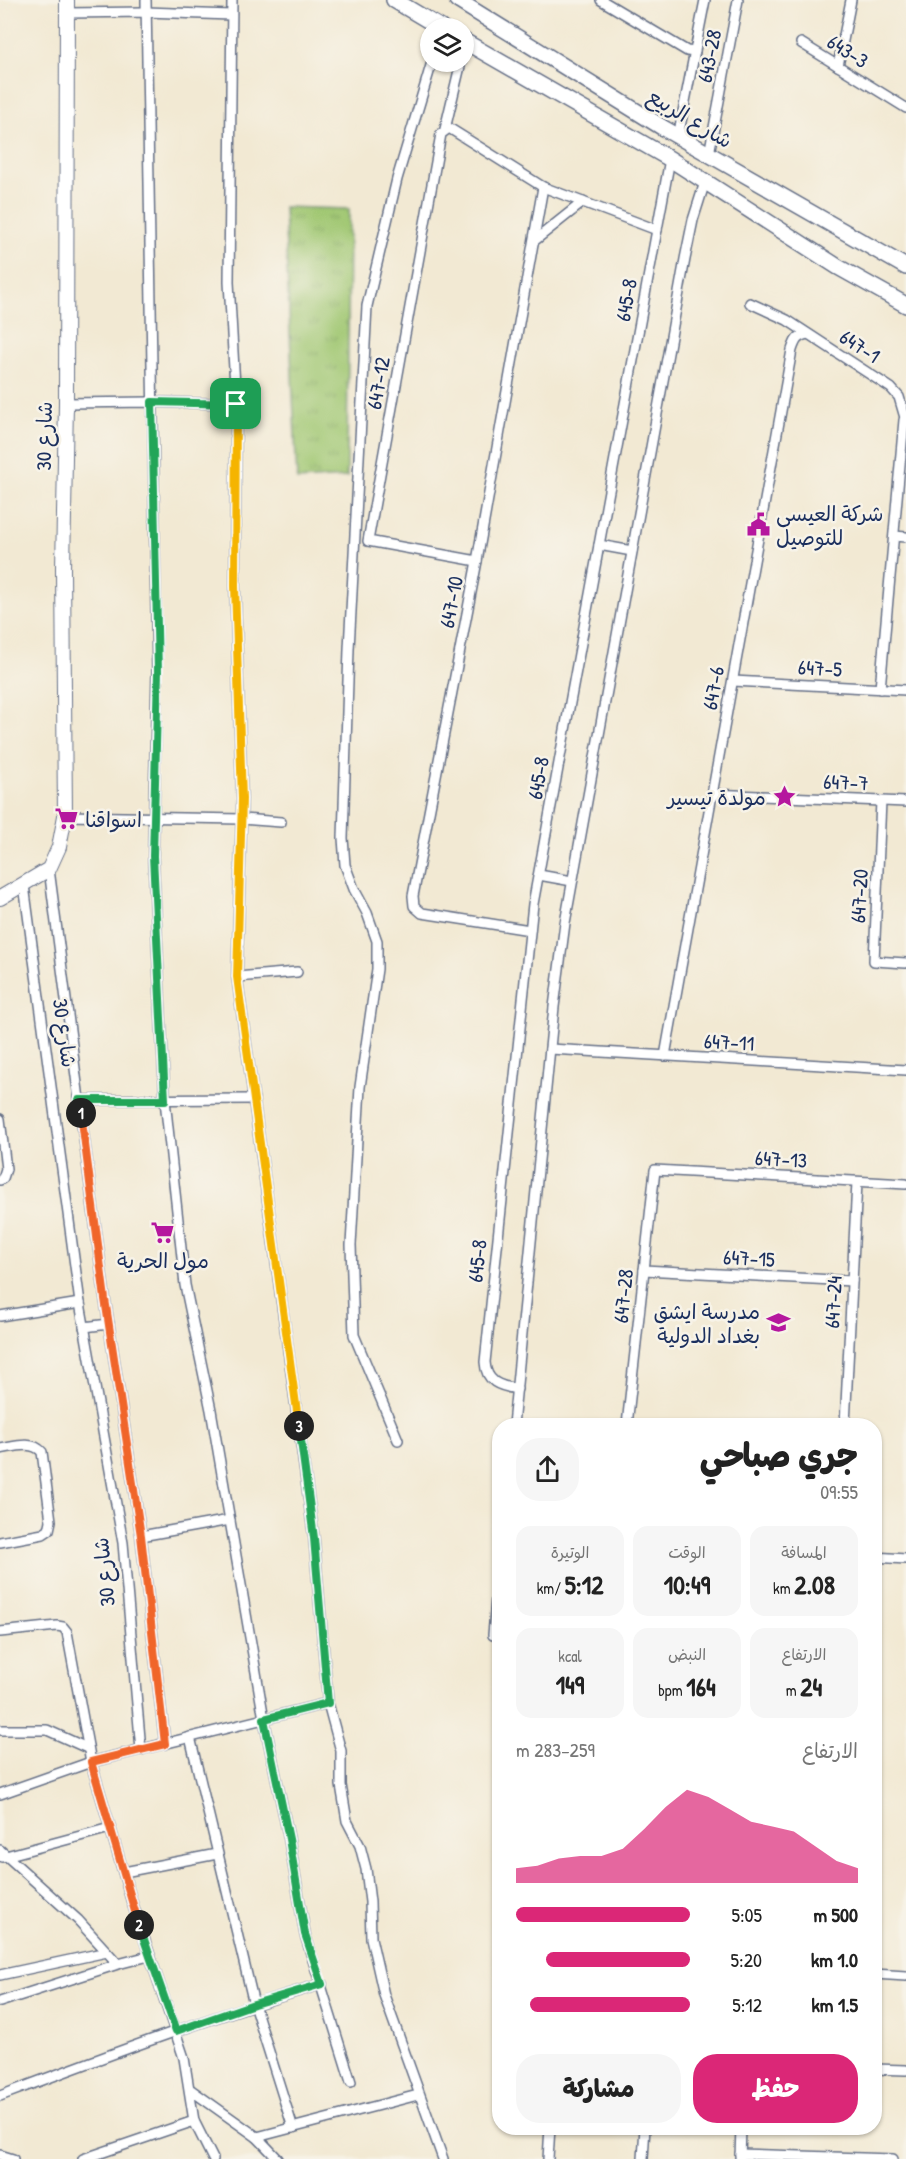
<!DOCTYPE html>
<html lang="ar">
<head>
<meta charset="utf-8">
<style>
	:root { --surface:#fff; --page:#f6f6f6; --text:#222; --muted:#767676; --accent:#db2777 }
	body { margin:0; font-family:"Patrick Hand","Playpen Sans Arabic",sans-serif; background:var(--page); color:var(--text); direction:rtl; height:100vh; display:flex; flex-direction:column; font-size:22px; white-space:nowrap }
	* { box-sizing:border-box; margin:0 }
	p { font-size:20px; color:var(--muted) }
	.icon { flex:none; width:33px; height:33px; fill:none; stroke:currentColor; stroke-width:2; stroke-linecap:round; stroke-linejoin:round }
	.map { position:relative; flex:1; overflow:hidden; direction:ltr }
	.drawer { position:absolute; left:492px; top:1418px; width:390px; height:717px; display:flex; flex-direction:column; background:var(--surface); border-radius:24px; box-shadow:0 2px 4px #0004; direction:rtl }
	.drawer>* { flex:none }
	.buttons { position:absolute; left:420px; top:18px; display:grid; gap:12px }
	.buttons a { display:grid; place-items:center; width:54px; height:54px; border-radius:50%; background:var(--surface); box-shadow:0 2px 4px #0004; font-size:30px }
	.pin { position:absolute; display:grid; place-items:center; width:51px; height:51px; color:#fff; margin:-26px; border-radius:12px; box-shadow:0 3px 9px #0006 }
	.km { position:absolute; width:30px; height:30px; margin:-15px; border-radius:50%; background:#222; color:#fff; font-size:16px; line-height:30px; text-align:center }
	.round { display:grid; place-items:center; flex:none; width:63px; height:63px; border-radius:24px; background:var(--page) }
	.overview { display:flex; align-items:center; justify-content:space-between; height:102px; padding:0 24px }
	h1 { font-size:33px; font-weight:800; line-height:45px }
	.metrics { display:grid; grid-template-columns:repeat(3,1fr); gap:9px; height:102px; padding:6px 24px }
	.metrics div { display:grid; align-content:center; border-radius:15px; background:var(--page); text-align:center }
	.metrics b { font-size:26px; font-weight:800 }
	.metrics small { font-size:16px; font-weight:400 }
	.metrics p { font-size:16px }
	.chart { height:168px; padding:12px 24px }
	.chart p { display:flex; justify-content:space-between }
	.chart svg { width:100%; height:108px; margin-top:6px; fill:var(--accent); opacity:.7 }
	.action { display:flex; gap:12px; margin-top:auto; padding:12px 24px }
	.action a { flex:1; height:69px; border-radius:24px; background:var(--accent); color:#fff; font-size:24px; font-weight:800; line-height:69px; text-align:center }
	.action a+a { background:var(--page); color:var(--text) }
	ul { padding:0 24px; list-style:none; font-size:20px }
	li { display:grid; grid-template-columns:96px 72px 1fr; align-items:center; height:45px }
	li i { height:15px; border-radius:8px; background:var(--accent) }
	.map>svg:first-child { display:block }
</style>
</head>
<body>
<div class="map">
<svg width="906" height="2159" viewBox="0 0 906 2159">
	<defs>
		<pattern id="grass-tufts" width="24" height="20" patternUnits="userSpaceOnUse" patternTransform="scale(1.5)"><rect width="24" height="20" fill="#a0c772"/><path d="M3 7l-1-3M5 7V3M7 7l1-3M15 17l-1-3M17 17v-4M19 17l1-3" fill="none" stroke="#89ab65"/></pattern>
	</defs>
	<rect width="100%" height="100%" fill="#f7f3e8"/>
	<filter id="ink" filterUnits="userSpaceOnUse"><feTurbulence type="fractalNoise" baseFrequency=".0167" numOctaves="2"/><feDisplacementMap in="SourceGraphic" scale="12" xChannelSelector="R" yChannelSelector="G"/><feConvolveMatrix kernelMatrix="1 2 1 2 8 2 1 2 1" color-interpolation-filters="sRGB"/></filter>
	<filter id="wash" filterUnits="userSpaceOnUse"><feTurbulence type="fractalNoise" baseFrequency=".008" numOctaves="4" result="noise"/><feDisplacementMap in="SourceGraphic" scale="24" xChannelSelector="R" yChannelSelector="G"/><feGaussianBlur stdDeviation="1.35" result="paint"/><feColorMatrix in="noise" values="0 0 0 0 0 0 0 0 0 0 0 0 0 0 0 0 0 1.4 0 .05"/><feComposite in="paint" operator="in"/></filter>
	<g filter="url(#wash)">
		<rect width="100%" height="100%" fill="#f2e9d3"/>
		<!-- grass -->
		<polygon fill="url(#grass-tufts)" stroke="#5e7b68" stroke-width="1.5" points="284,207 349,209 347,477 297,480"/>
	</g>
	<g filter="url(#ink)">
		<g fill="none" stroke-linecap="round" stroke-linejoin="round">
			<defs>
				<g id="street">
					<polyline points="146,0 157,672 153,857 165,1100 185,1285 211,1410 264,1719 289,1839 305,1934 351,2082"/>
					<polyline points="232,0 229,282 236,404 235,586 242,799 237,977 314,1538 328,1703 341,1751 341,1785 347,1821 360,1846 366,1869 370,1902 371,1938 384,1995 443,2159"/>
					<polyline points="601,0 687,51 695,52"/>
					<polyline points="68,13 146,12 231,15"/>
					<polyline points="801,43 906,108"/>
					<polyline points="838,66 851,0"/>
					<polyline points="445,129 461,62"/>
					<polyline points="678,137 705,0"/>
					<polyline points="709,154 738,0"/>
					<polyline points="534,241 583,202"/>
					<polyline points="750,303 787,320 891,388 899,397 906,421"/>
					<polyline points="66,403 152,402 236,404"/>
					<polyline points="894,536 906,537"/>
					<polyline points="599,545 632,551"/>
					<polyline points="477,561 368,541 441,134 449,128 543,187 657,230"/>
					<polyline points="733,681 906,690"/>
					<polyline points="880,689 904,420"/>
					<polyline points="712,794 906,802"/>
					<polyline points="881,801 874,961 906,963"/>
					<polyline points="65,816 242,819 281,822"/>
					<polyline points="49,869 105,1299 141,1536 165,1744"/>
					<polyline points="539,875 572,881"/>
					<polyline points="24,885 80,1303 123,1543 141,1750"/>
					<polyline points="530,930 422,913 414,906 413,896 477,561 543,187"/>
					<polyline points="237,977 297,972"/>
					<polyline points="550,1049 906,1070"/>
					<path d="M665 1056 792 350C795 341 797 336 807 334"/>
					<polyline points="79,1100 254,1099"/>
					<polyline points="0,1119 6,1169 3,1178 0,1180"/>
					<polyline points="644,1270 852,1281"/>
					<polyline points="0,1316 80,1303"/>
					<polyline points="84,1327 109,1324"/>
					<path d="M517 1389C499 1386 486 1382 485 1362L533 904 670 159"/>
					<polyline points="513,1425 554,1007 565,923 685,259 693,220 705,182"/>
					<polyline points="627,1425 655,1170 906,1184"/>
					<polyline points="845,1425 857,1182"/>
					<polyline points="398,1440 354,1335 351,1245 360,1087 377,969 377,941 367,913 354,889 345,865 343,838 349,649 367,306 397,179 432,62"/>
					<path d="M0 1449C14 1447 32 1440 42 1452L51 1521 49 1530 43 1534 0 1542"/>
					<polyline points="141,1536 230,1520"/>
					<polyline points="874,1557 906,1559"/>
					<polyline points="0,1632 57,1626 63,1627 67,1632 91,1762 132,1902 184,2058 194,2121 213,2159"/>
					<polyline points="493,1635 500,1551"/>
					<polyline points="0,1730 47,1730 87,1748"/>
					<polyline points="190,1737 254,2004 293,2128"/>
					<polyline points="0,1794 91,1762 328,1703"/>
					<polyline points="0,1850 78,1920 118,1964"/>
					<polyline points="2,1857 110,1828"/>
					<polyline points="124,1872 217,1854"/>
					<polyline points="874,1974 906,1976"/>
					<polyline points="0,1975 107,1952"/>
					<polyline points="0,2002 118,1964 149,1956"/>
					<polyline points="874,2069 906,2070"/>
					<polyline points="191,2090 257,2137 278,2159"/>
					<path d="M0 2096C106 2056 212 2016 322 1984"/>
					<polyline points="257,2137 418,2095"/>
					<polyline points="740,2154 893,2159"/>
					<polyline points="0,2155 13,2159"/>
					<polyline points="83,2159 194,2121"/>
					<polyline points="548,2159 550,2127"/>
					<polyline points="643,2159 645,2127"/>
					<polyline points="740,2159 741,2127"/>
				</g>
				<polyline id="secondary" points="0,898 49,869 59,847 65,816 63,569 66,403 67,0"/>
				<g id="primary">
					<polyline points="394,0 441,28"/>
					<polyline points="457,0 665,129 906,267"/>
					<polyline points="464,41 670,159 838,267 906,305"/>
				</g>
			</defs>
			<!-- street casing -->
			<use href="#street" stroke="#667087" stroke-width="12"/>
			<!-- secondary casing -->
			<use href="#secondary" stroke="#667087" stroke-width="16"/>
			<!-- primary casing -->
			<use href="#primary" stroke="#667087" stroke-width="18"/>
			<!-- street -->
			<use href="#street" stroke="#fff" stroke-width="9"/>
			<!-- secondary -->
			<use href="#secondary" stroke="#fff" stroke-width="14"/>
			<!-- primary -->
			<use href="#primary" stroke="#fff" stroke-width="15"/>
		</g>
	</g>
	<g fill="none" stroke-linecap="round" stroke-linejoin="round" filter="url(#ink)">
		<defs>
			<polyline id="split-1" points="81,1113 79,1100 165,1100 153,856 158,672 152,402 236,404"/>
			<polyline id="split-2" points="81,1113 105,1299 141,1536 165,1744 91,1762 139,1925"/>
			<polyline id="split-3" points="139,1925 176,2031 254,2004 322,1984 305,1934 289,1839 264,1719 328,1703 314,1538 299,1426"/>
			<polyline id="split-4" points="236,404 235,586 242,799 237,977 299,1426"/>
		</defs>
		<!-- split-1 casing -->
		<use href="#split-1" stroke="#fff" stroke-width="12"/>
		<!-- split-2 casing -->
		<use href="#split-2" stroke="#fff" stroke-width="12"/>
		<!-- split-3 casing -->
		<use href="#split-3" stroke="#fff" stroke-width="12"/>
		<!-- split-4 casing -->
		<use href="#split-4" stroke="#fff" stroke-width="12"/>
		<!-- split-1 -->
		<use href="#split-1" stroke="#22a559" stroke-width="8"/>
		<!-- split-2 -->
		<use href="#split-2" stroke="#f0652b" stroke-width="8"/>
		<!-- split-3 -->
		<use href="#split-3" stroke="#22a559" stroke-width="8"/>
		<!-- split-4 -->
		<use href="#split-4" stroke="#f5b400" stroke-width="8"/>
	</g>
	<!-- icons -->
	<defs>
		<symbol id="civic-bare" viewBox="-9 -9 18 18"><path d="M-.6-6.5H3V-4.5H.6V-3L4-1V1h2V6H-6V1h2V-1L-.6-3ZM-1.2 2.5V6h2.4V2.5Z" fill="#b5179e" stroke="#f7f3e8" stroke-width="2.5" paint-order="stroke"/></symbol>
		<symbol id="sight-bare" viewBox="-9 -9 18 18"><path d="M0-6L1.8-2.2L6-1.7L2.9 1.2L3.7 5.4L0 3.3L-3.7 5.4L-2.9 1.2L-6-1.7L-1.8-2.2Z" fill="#b5179e" stroke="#f7f3e8" stroke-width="2.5" paint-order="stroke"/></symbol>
		<symbol id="supermarket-bare" viewBox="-9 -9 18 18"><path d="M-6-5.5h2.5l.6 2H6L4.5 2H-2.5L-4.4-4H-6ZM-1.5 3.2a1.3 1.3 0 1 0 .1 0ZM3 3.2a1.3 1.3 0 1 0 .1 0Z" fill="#b5179e" stroke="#f7f3e8" stroke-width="2.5" paint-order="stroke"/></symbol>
		<symbol id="school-bare" viewBox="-9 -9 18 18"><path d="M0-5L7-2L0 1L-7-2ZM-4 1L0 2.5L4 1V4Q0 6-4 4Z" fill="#b5179e" stroke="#f7f3e8" stroke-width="2.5" paint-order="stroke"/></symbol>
	</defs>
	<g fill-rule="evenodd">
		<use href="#civic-bare" x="742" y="508" width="33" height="33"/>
		<use href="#sight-bare" x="768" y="780" width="33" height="33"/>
		<use href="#supermarket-bare" x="50" y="802" width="33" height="33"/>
		<use href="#supermarket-bare" x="146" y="1216" width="33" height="33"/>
		<use href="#school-bare" x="762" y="1306" width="33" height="33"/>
	</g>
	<g text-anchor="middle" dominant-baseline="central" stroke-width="5" stroke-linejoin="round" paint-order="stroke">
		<!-- street labels -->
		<g font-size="21" fill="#1b2f5e" stroke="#f7f3e8">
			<text transform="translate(848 51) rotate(32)">643-3</text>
			<text transform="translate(709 56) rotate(-79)">643-28</text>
			<text transform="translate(690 118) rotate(31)">شارع الربيع</text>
			<text transform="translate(626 300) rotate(-80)">645-8</text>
			<text transform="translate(860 346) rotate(33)">647-1</text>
			<text transform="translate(378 383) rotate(-80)">647-12</text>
			<text transform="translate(44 436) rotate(-89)">شارع 30</text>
			<text transform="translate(451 602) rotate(-79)">647-10</text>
			<text transform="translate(820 668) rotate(3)">647-5</text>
			<text transform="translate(713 688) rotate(-80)">647-6</text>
			<text transform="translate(538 778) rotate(-80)">645-8</text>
			<text transform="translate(846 782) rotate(2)">647-7</text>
			<text transform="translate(859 896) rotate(-87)">647-20</text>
			<text transform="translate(65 1033) rotate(82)">شارع 30</text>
			<text transform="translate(729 1042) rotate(3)">647-11</text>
			<text transform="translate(781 1159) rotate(3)">647-13</text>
			<text transform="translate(749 1258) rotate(3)">647-15</text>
			<text transform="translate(477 1261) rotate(-84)">645-8</text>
			<text transform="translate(623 1296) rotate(-84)">647-28</text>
			<text transform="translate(833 1302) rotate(-87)">647-24</text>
			<text transform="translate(104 1572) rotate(-96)">شارع 30</text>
		</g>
		<!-- poi labels -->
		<g font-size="21" fill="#1b2f5e" stroke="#f7f3e8" text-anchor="start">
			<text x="776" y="513">شركة العيسى<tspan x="776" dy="24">للتوصيل</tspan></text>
			<text x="766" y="797" text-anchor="end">مولدة تيسير</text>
			<text x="85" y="819">اسواقنا</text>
			<text x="163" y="1260" text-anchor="middle">مول الحرية</text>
			<text x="760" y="1311" text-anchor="end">مدرسة ايشق<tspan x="760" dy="24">بغداد الدولية</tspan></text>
		</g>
	</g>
</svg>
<div class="buttons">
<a><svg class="icon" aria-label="layers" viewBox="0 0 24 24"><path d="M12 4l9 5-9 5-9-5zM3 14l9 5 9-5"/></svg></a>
</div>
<div class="pin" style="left:236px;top:404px;background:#1e9e55"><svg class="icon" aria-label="arrive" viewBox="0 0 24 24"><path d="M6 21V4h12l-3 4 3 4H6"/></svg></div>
<b class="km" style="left:81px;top:1113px">1</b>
<b class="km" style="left:139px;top:1925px">2</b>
<b class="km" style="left:299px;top:1426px">3</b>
<section class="drawer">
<div class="overview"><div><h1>جري صباحي</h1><p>09:55</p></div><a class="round"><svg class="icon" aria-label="share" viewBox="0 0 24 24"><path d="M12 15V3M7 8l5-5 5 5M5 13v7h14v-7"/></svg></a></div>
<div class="metrics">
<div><p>المسافة</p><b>2.08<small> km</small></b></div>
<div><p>الوقت</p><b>10:49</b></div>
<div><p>الوتيرة</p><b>5:12<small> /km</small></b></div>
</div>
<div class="metrics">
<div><p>الارتفاع</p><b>24<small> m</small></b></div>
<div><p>النبض</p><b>164<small> bpm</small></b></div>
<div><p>kcal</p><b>149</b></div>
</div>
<div class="chart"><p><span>الارتفاع</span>259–283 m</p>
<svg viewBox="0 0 160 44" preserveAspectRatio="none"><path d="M0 44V38L10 37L20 34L30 33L40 33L50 30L60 22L70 13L80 6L90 9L100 14L110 19L120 21L130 23L140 29L150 35L160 38V44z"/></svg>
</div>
<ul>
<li><b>500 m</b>5:05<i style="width:100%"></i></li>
<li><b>1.0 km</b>5:20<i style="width:83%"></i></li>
<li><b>1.5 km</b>5:12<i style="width:92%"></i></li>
</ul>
<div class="action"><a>حفظ</a><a>مشاركة</a></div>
</section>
</div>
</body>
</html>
